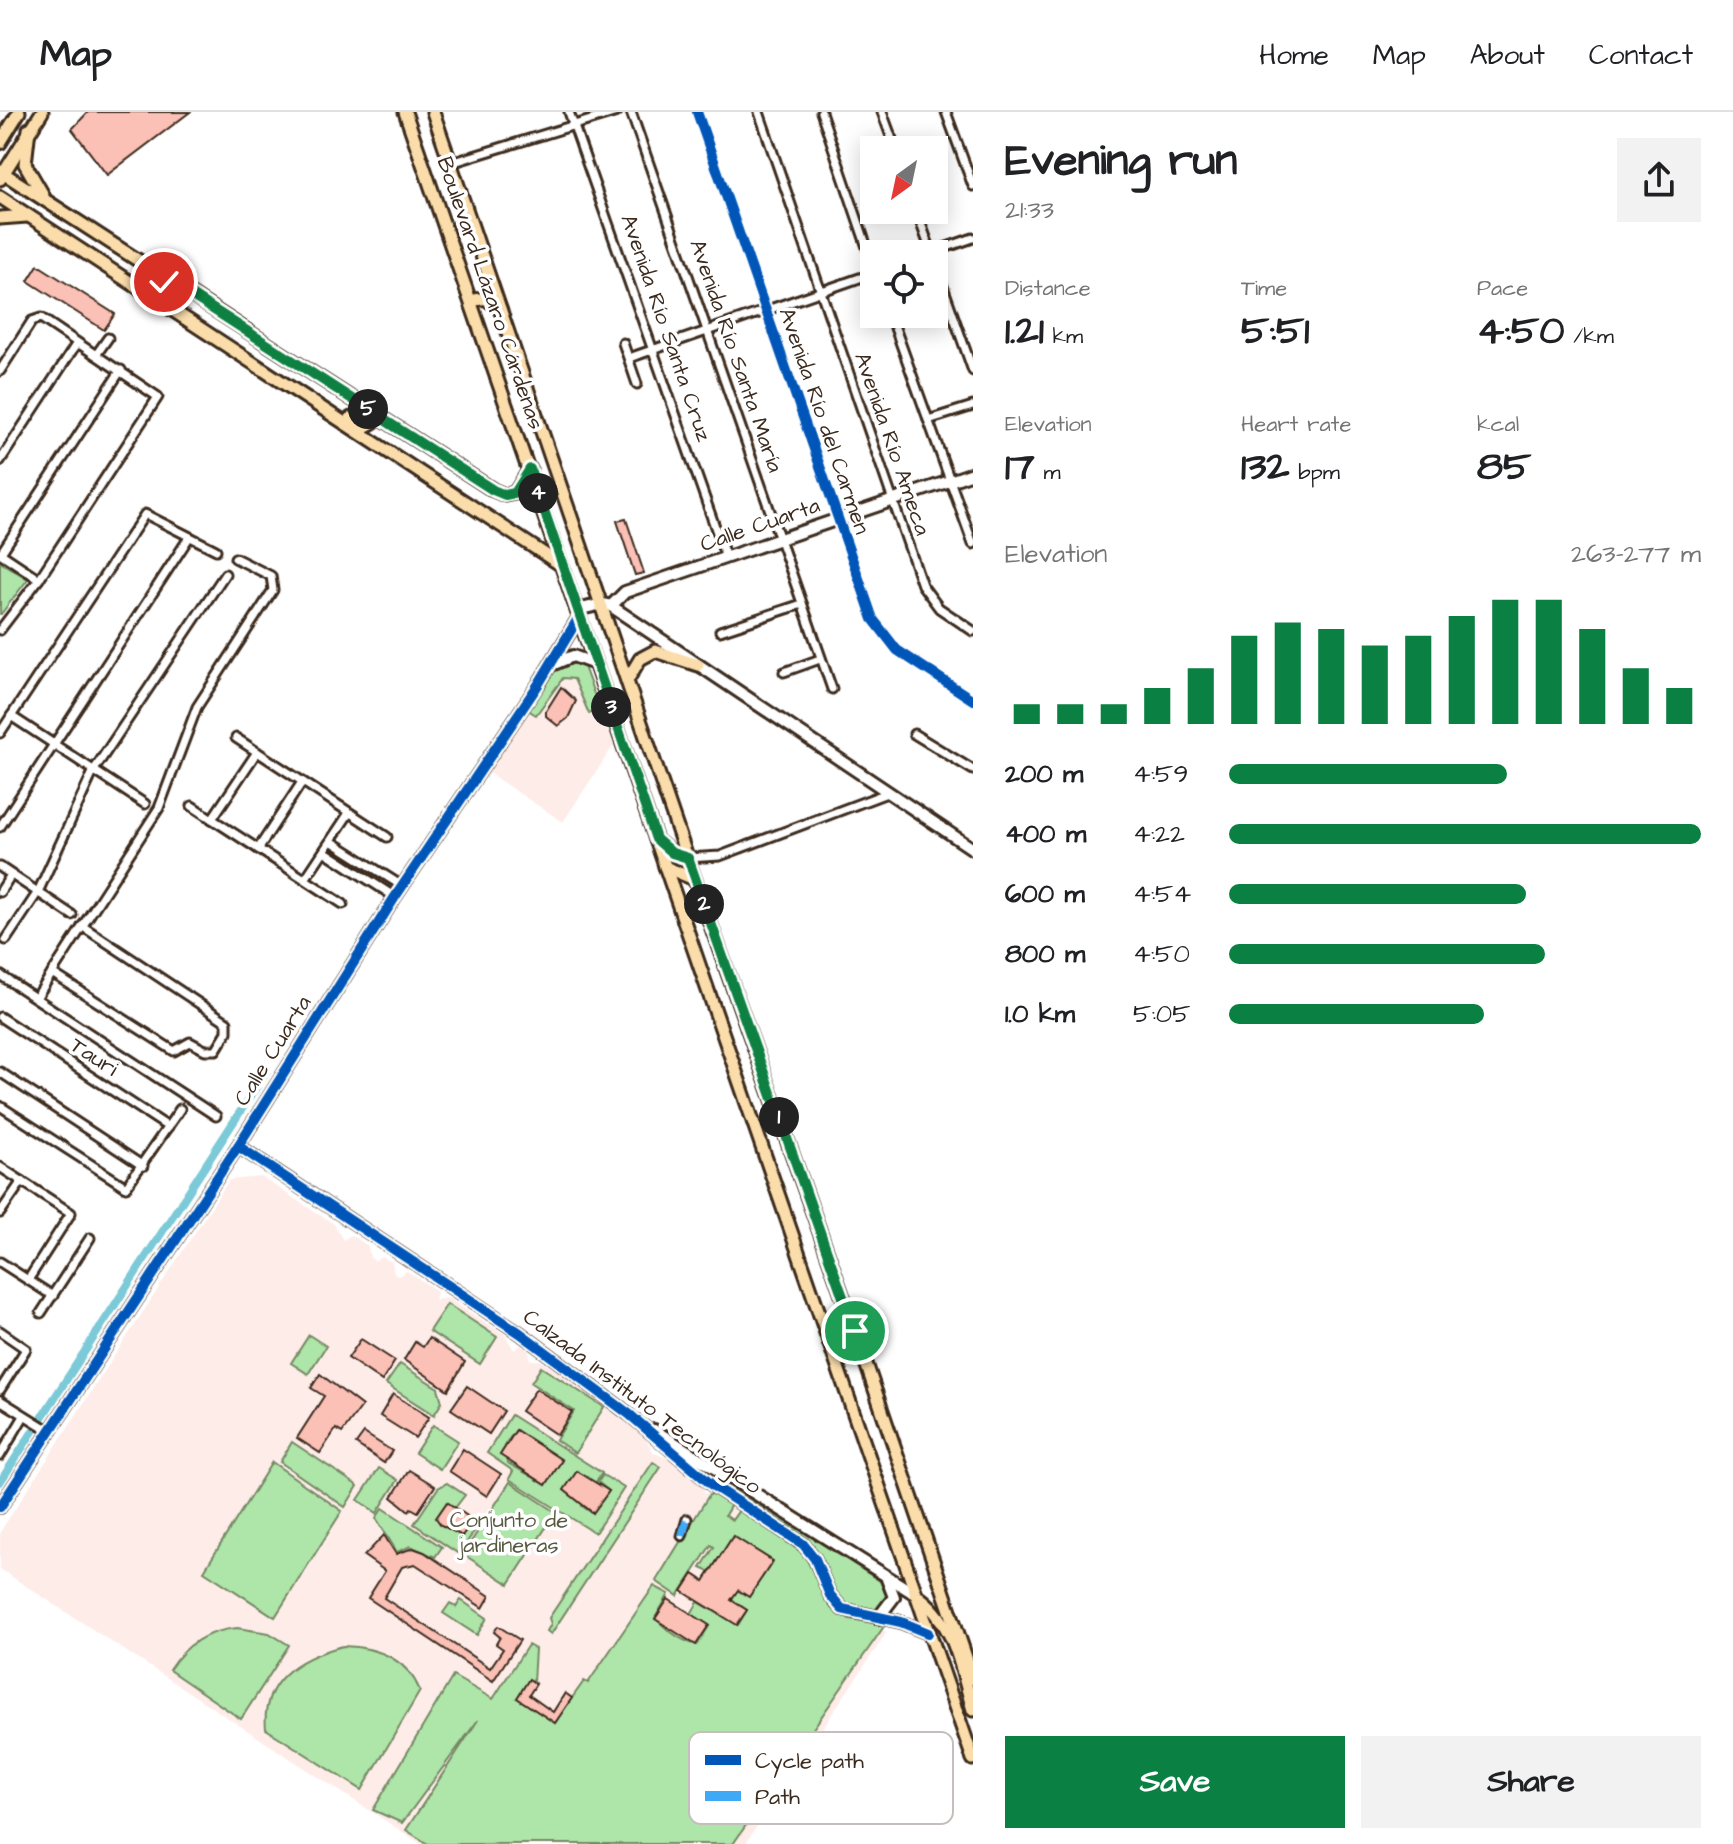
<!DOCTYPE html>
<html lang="en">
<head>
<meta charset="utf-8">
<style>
	:root { --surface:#fff; --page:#f2f2f2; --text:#202124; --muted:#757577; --line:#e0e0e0; --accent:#0b8043 }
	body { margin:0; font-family:"Architects Daughter",sans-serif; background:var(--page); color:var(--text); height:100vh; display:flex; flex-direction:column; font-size:30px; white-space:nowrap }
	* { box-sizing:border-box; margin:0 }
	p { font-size:26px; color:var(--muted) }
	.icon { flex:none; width:44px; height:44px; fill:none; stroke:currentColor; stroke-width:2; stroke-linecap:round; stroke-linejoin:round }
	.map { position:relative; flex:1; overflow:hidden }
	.sheet { display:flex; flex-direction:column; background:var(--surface); width:760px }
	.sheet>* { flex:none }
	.needle { width:52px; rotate:213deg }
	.tools { position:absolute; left:860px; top:24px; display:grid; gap:16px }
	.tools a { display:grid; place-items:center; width:88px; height:88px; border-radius:0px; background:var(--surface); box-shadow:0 4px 20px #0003; font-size:40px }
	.pin { position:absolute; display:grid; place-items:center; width:68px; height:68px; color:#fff; margin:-34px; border:4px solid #fff; border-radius:50%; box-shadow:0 2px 8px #0007 }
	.km { position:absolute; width:40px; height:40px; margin:-20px; border-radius:50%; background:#222; color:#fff; font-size:22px; line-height:40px; text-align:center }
	.round { display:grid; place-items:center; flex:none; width:84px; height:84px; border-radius:0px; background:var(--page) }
	.head { display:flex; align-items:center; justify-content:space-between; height:136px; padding:0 32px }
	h1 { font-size:44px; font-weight:700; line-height:60px }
	.figures { display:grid; grid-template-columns:repeat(3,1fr); gap:12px; height:136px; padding:8px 32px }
	.figures div { display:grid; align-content:center }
	.figures b { font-size:40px; font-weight:700 }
	.figures small { font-size:22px; font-weight:400 }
	.figures p { font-size:22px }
	.chart { height:224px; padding:16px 32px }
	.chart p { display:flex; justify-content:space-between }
	.chart svg { width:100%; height:144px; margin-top:8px; stroke:var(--accent); stroke-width:6 }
	.action { display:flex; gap:16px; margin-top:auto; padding:16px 32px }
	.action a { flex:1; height:92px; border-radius:0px; background:var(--accent); color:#fff; font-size:32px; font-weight:700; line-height:92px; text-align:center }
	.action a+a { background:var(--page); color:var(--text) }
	ul { padding:0 32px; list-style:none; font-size:26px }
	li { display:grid; grid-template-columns:128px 96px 1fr; align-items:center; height:60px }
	li i { height:20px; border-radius:10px; background:var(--accent) }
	header { display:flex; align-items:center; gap:48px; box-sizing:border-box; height:112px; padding:0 40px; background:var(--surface); border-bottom:2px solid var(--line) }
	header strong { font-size:38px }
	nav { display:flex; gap:44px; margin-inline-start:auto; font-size:28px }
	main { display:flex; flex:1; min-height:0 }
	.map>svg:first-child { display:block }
</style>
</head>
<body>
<header>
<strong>Map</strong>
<nav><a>Home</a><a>Map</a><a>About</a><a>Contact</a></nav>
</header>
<main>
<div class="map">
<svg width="973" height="1732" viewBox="0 0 973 1732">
	<rect width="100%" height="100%" fill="#fff"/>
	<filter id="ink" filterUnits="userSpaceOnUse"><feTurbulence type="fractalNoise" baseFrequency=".0125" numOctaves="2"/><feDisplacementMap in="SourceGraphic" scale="16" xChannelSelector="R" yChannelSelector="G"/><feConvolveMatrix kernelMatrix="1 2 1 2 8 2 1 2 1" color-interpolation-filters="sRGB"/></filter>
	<g filter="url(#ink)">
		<!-- built -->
		<g fill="#feece9">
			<polygon points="583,552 614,633 563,710 487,660 557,554"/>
			<polygon points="261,1065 334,1112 343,1128 351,1123 368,1134 370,1146 375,1149 382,1145 392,1150 394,1162 398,1164 407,1159 437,1179 435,1188 446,1185 504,1222 514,1238 521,1233 529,1239 530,1248 540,1248 573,1269 642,1321 654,1341 673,1348 701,1373 705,1381 716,1383 793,1434 823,1498 887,1520 745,1732 421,1732 0,1457 0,1420 229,1068"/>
		</g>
		<!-- green -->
		<g fill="#aee5a9" stroke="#748864" stroke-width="2" fill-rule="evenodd">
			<polygon points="0,450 28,467 1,502 0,502"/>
			<polygon points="573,548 583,552 600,598 589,602 574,567 563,566 536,603 528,598 557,554"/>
			<polygon points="447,1192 497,1225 480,1252 429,1219"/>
			<polygon points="309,1223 326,1234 308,1262 291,1251"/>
			<polygon points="400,1252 438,1276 442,1290 434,1303 386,1272"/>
			<polygon points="541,1255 604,1295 575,1341 556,1328 574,1299 531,1271"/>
			<path d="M511 1303 602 1361 595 1371 577 1359 565 1378 583 1390 582 1394 592 1401 609 1379 598 1370 603 1363 624 1376 595 1421 509 1367 513 1359 487 1341ZM516 1318 562 1348 545 1372 508 1351 505 1332Z"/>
			<polygon points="433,1313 458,1329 440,1357 415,1341"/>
			<polygon points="292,1330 358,1374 345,1395 280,1350"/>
			<polygon points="272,1350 342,1399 275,1505 204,1459"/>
			<polygon points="653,1350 661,1355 551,1522 547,1519 551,1512 549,1506"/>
			<polygon points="379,1356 398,1368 377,1401 358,1388"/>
			<polygon points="725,1368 886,1473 889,1483 875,1506 845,1495 833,1481 822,1452 723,1375"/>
			<polygon points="510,1370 556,1400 509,1472 463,1442"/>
			<polygon points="447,1371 465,1383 442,1413 462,1424 473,1408 479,1412 459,1442 414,1412 438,1376"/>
			<path d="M715 1381 732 1391 725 1403 732 1408 740 1397 804 1442 831 1496 850 1507 885 1513 733 1732H428L406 1718 478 1608 402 1711 373 1698 453 1564 493 1587 528 1533 535 1537 533 1570 530 1568 517 1586 555 1610 584 1569 588 1571 654 1474 669 1482 655 1506C666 1517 681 1529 697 1533L709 1514 691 1502 698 1490 738 1513 747 1498 723 1481 728 1473 749 1485 772 1450 733 1424 710 1460 701 1456 714 1435 711 1433 678 1484 656 1469 709 1383Z"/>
			<polygon points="383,1396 442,1435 435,1445 411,1434 397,1440 376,1406"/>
			<polygon points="461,1488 487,1506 477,1523 443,1501 450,1491 456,1495"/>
			<path d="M237 1516 269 1521 289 1533 241 1607 169 1558C186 1532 206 1519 237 1516Z"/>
			<path d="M343 1534C376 1535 407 1546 420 1579L362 1678 266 1617C261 1568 300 1545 343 1534Z"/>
		</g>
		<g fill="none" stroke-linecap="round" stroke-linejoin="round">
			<!-- canal -->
			<polyline stroke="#7bc9d8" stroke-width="8" points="0,1370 266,960"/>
		</g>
		<!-- building -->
		<g fill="#fbc0b6" stroke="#3b2a1e" stroke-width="2">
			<polygon points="88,0 190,0 107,63 72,17"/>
			<polygon points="38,153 115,202 104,218 28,169"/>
			<polygon points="626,407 644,461 635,463 617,409"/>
			<polygon points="561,575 576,589 568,606 558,614 546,604 546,599"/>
			<polygon points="429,1226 465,1250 448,1278 404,1248 415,1230 423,1235"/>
			<polygon points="361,1227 395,1249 382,1269 348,1246"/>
			<polygon points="320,1262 362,1294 342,1321 336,1317 320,1341 297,1326 324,1284 311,1276"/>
			<polygon points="467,1274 504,1299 489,1322 451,1297"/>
			<polygon points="536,1277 572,1300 557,1323 521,1299"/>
			<polygon points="393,1282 429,1305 415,1326 380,1304"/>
			<polygon points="516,1318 562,1348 546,1373 500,1343"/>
			<polygon points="364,1321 392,1339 384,1351 356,1332"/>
			<polygon points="463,1337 501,1362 487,1384 449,1359"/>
			<polygon points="409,1358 435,1374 418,1400 411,1396 409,1399 392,1385"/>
			<polygon points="577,1359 609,1379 593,1401 564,1378"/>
			<polygon points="447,1390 473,1408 462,1424 441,1413 436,1406"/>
			<polygon points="384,1423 396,1442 413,1436 424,1440 490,1484 483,1496 415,1452 402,1455 384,1486 490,1556 503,1537 496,1532 500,1525 494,1520 498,1514 520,1528 493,1569 368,1486 385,1459 364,1444"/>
			<polygon points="733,1424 773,1449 749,1485 738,1478 731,1488 747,1498 737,1513 682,1479 693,1462 704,1469"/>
			<polygon points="668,1487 709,1513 696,1533 655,1507"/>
			<polygon points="529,1567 536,1572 529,1583 553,1600 565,1581 572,1586 555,1611 517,1586"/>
		</g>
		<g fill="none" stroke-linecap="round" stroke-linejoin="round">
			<defs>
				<g id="street">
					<polyline points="569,0 726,446"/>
					<polyline points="631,0 832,577"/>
					<polyline points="697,0 873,507 897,538 973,588"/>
					<polyline points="759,0 922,473 939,496 973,519"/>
					<polyline points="821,0 874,156"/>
					<polyline points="882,0 896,38"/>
					<polyline points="946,0 973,74"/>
					<polyline points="451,51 617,0"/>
					<polyline points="916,98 932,142"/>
					<polyline points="927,142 973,126"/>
					<polyline points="934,149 973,259"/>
					<polyline points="890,202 973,432"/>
					<polyline points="623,231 637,272"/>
					<polyline points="96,243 108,226"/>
					<polyline points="629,246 874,161"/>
					<polyline points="0,259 32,209 41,206 158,285 39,467 0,518"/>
					<polyline points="928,308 973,294"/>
					<polyline points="0,349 77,231"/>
					<polyline points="0,441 39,467"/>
					<polyline points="1,441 121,258"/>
					<polyline points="720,519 802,492"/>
					<polyline points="784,560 820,547"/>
					<polyline points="11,604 145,692"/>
					<polyline points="0,621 145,402 216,438"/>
					<polyline points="914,622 973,658"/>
					<polyline points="236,626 387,725"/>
					<polyline points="192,694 343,792"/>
					<polyline points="212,707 257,640"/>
					<polyline points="0,715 188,427"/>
					<polyline points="331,729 402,774"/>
					<polyline points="258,737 302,670"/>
					<polyline points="324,739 395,785"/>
					<polyline points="688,746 720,744 887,681"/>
					<polyline points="0,755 72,803"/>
					<polyline points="305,767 349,701"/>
					<polyline points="0,780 11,763"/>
					<polyline points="6,828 38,780 94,658 225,462"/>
					<polyline points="52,861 174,939 190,930 205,938 216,938 227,920 227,910 82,814"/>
					<polyline points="0,863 216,1004"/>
					<polyline points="36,886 159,696 197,595 273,478 271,464 235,446"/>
					<polyline points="0,905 168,1015"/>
					<polyline points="0,960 143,1054"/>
					<polyline points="0,994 126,1075 180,997"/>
					<polyline points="0,1055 71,1101 28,1168"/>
					<polyline points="0,1101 22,1069"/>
					<polyline points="0,1150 53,1184"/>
					<polyline points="41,1201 90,1126"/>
					<polyline points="0,1219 26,1237 0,1278"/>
					<polyline points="0,1288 50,1319"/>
					<polyline points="0,1344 24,1304"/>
					<polyline points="682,1424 687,1407"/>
				</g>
				<g id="secondary">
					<polyline points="611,494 625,480 973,361"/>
					<polyline points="577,498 602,492 611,494 973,737"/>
					<polyline points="552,553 573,544 595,552"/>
					<polyline points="238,1034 520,1221 629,1302 712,1373 803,1432 815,1447 830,1483 842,1497 901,1510 928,1521"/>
					<polyline points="654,1318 915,1482"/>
					<polyline points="0,1395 238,1034 395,785 538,573 579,505"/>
					<polyline points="878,1506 894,1485 887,1467"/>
				</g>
				<g id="primary">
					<polyline points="405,0 973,1647"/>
					<polyline points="433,0 692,760 855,1219 973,1566"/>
					<polyline points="29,17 25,52 43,83"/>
					<polyline points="0,31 19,0"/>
					<polyline points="0,59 493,378 505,383 515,381 530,357"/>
					<polyline points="0,67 42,0"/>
					<polyline points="0,85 561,453"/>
					<polyline points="0,106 27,104"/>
					<polyline points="471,189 485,186 500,197"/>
					<polyline points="351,306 366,314 373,310 372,300"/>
					<polyline points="628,567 640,547 655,539 698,553"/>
					<polyline points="656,728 672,741 688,746"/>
					<polyline points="665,755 694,767"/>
					<polyline points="829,1226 843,1230 855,1219"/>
					<path d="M915 1482C956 1510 960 1554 973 1598"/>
				</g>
			</defs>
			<!-- street casing -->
			<use href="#street" stroke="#3b2a1e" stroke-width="13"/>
			<!-- secondary casing -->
			<use href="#secondary" stroke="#3b2a1e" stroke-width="16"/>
			<!-- primary casing -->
			<use href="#primary" stroke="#3b2a1e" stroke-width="17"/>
			<!-- street -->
			<use href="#street" stroke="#fff" stroke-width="7"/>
			<!-- secondary -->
			<use href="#secondary" stroke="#fff" stroke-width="10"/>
			<!-- primary -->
			<use href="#primary" stroke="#faddab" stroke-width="11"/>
			<!-- quiet -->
			<polyline stroke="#3fa9f5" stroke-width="8" stroke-dasharray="16 8" stroke-linecap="butt" points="682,1424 687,1407"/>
			<defs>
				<g id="cycleway">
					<polyline points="697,0 873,507 897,538 973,588"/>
					<polyline points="238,1034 520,1221 629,1302 712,1373 803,1432 815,1447 830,1483 842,1497 901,1510 928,1521"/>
					<polyline points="0,1395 238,1034 395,785 538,573 579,505"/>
				</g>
			</defs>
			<!-- cycleway casing -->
			<use href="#cycleway" stroke="#fff" stroke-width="15"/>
			<!-- cycleway -->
			<use href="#cycleway" stroke="#0057b8" stroke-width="10"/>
		</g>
	</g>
	<g fill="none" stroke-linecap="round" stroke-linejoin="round" filter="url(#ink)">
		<defs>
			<polyline id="route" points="164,170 174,172 493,378 505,383 515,381 530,357 656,727 672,741 688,746 855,1219"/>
		</defs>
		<!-- route casing -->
		<use href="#route" stroke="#fff" stroke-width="16"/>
		<!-- route -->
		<use href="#route" stroke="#0b8043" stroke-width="10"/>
	</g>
	<g text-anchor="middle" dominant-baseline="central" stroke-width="7" stroke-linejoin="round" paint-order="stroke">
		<!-- street labels -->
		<g font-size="22" fill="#3b2a1e" stroke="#fff">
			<text transform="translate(490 181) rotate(71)">Boulevard Lázaro Cárdenas</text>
			<text transform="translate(666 216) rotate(71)">Avenida Río Santa Cruz</text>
			<text transform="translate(736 244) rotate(71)">Avenida Río Santa María</text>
			<text transform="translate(824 309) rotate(71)">Avenida Río del Carmen</text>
			<text transform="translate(892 332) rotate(71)">Avenida Río Ameca</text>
			<text transform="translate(760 413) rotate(-19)">Calle Cuarta</text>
			<text transform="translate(273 939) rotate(-58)">Calle Cuarta</text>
			<text transform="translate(94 945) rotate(33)">Tauri</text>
			<text transform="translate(642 1290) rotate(37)">Calzada Instituto Tecnológico</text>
		</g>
		<!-- park labels -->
		<g font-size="22" fill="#585941" stroke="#fff">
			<text x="509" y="1408">Conjunto de<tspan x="509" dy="25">jardineras</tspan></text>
		</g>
	</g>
	<!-- legend -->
	<rect x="689" y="1620" width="264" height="92" rx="12" fill="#fff" stroke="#c4bfbc" stroke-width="2"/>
	<rect x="705" y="1643" width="36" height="10" fill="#0057b8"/>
	<rect x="705" y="1679" width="36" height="10" fill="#3fa9f5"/>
	<g font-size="22" fill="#3b2a1e">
		<text x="755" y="1656">Cycle path</text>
		<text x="755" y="1692">Path</text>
	</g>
</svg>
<div class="tools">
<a><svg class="needle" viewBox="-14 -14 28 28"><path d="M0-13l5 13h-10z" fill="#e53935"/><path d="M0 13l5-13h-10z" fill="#757577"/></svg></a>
<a><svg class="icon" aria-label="locate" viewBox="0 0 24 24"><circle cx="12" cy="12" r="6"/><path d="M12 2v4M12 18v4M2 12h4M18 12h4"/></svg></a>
</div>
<div class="pin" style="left:855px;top:1219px;background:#1e9e55"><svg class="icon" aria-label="arrive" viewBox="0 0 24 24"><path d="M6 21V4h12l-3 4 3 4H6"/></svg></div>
<div class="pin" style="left:164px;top:170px;background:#d93025"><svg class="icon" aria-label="check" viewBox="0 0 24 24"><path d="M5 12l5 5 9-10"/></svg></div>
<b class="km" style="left:779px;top:1005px">1</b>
<b class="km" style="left:704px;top:792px">2</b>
<b class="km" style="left:611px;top:595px">3</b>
<b class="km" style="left:538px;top:381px">4</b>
<b class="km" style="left:368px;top:297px">5</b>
</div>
<section class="sheet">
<div class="head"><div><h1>Evening run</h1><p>21:33</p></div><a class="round"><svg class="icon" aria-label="share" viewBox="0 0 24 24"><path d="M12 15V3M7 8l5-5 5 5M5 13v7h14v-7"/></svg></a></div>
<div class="figures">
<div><p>Distance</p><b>1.21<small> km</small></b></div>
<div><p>Time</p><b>5:51</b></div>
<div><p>Pace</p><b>4:50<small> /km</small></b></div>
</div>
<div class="figures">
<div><p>Elevation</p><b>17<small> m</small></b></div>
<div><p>Heart rate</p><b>132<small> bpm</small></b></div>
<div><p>kcal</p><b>85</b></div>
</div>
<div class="chart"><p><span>Elevation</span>263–277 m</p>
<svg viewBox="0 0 160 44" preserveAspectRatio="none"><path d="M5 44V38M15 44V38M25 44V38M35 44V33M45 44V27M55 44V17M65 44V13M75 44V15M85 44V20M95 44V17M105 44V11M115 44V6M125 44V6M135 44V15M145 44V27M155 44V33"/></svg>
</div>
<ul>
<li><b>200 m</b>4:59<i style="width:59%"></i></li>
<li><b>400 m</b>4:22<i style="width:100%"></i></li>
<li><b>600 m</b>4:54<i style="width:63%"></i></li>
<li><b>800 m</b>4:50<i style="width:67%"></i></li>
<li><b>1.0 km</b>5:05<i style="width:54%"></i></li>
</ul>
<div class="action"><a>Save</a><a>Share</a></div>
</section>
</main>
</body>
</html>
